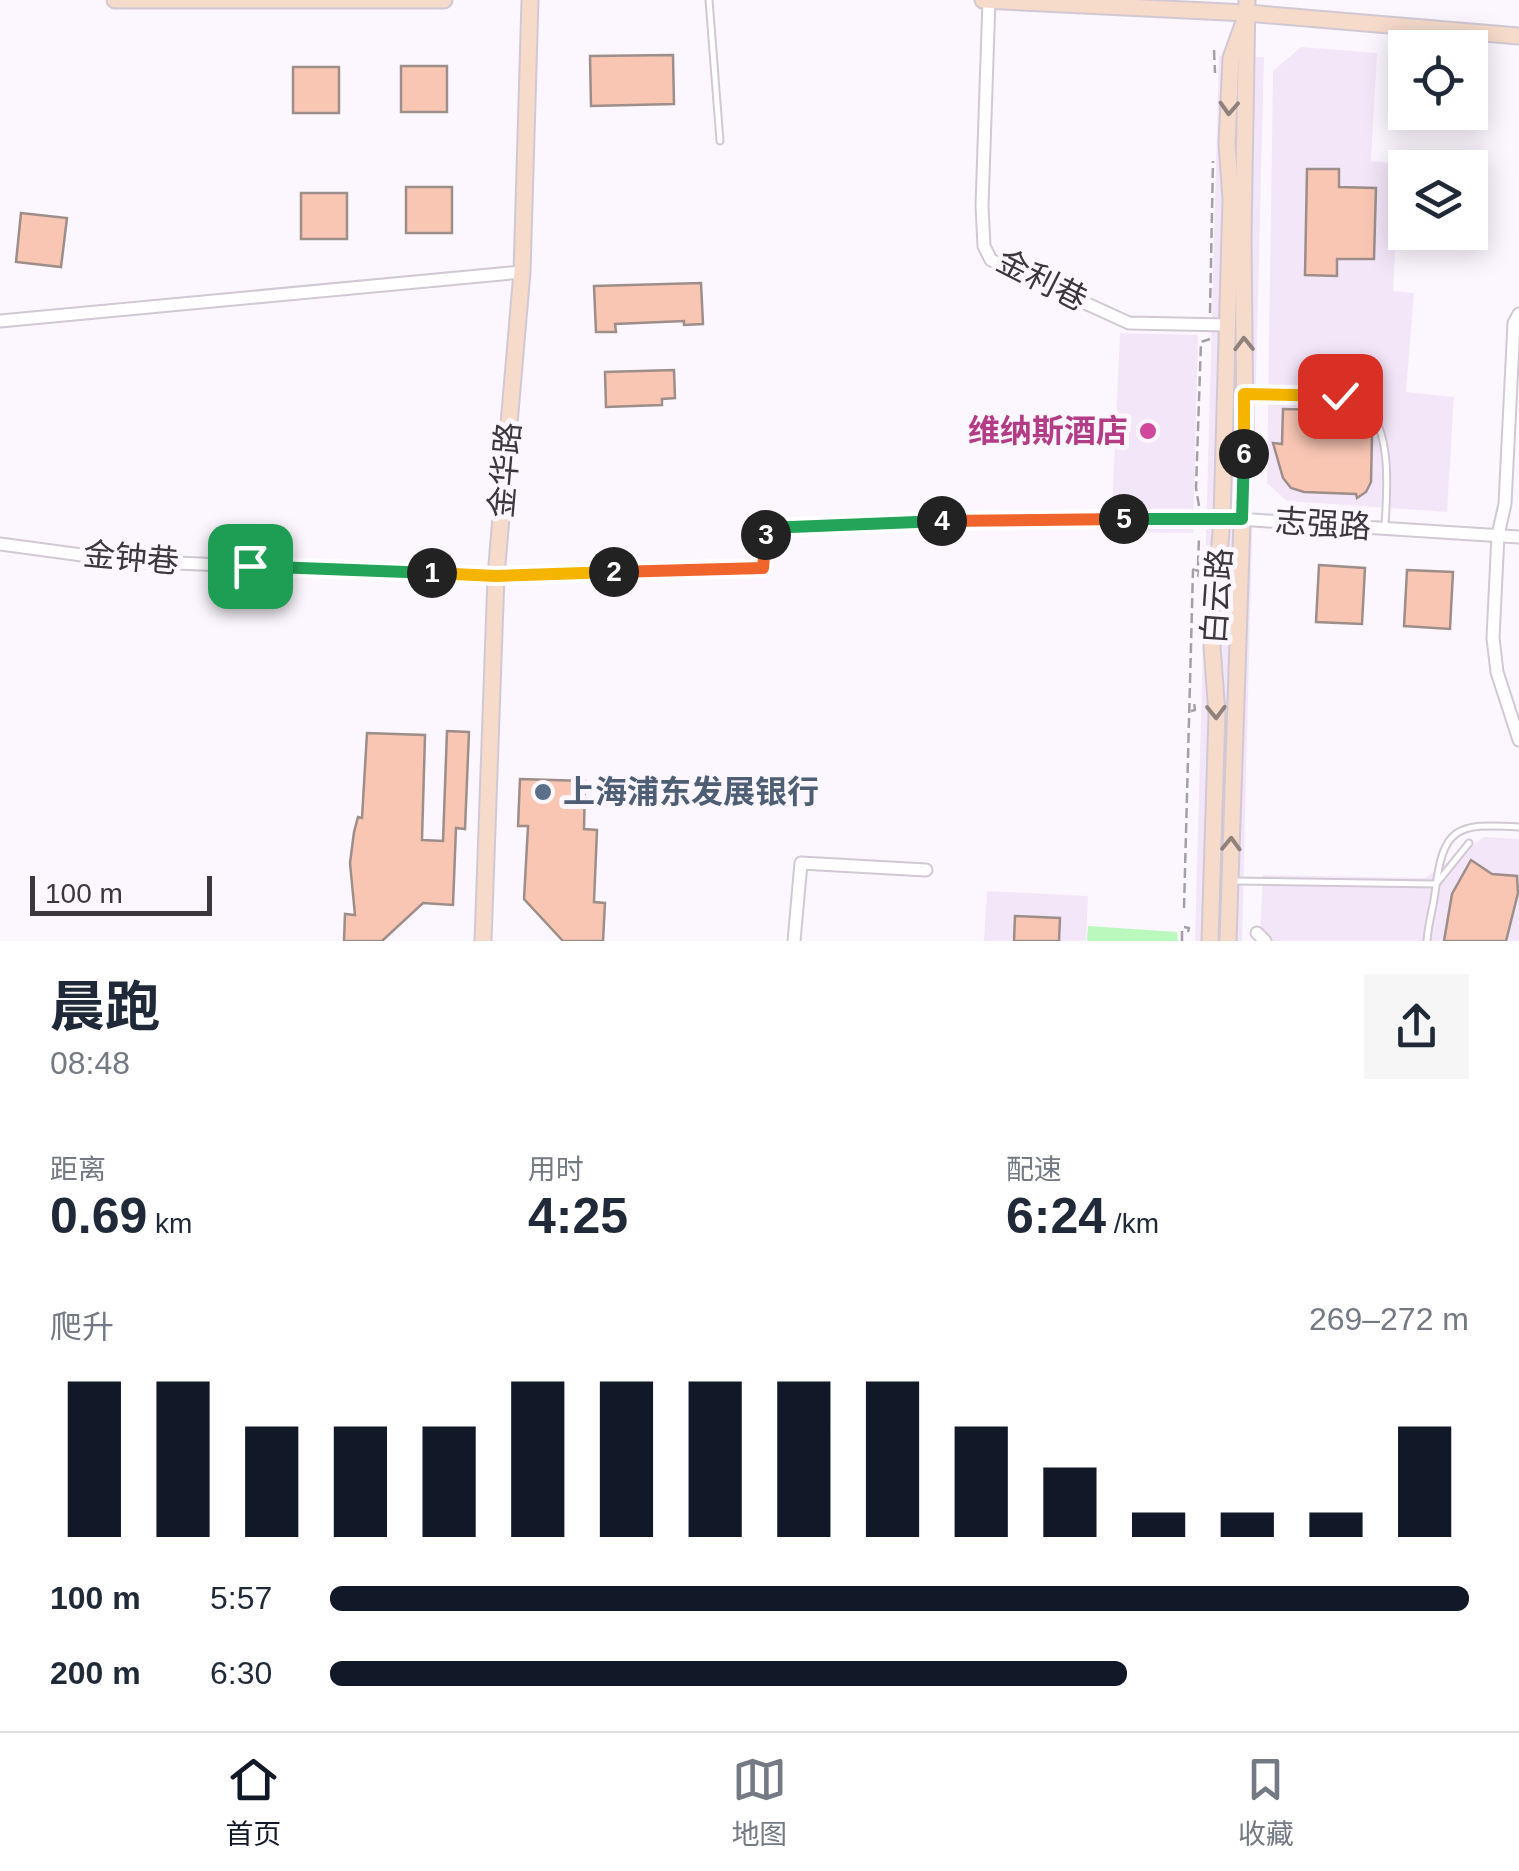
<!DOCTYPE html>
<html lang="zh">
<head>
<meta charset="utf-8">
<style>
	:root { --surface:#fff; --page:#f6f6f7; --text:#1f2937; --muted:#747a83; --line:#e0e1e3; --accent:#111827 }
	body { margin:0; font-family:Arial,"Noto Sans SC",sans-serif; background:var(--page); color:var(--text); height:100vh; display:flex; flex-direction:column; font-size:38px; white-space:nowrap }
	* { box-sizing:border-box; margin:0 }
	p { font-size:32px; color:var(--muted) }
	.icon { flex:none; width:55px; height:55px; fill:none; stroke:currentColor; stroke-width:2; stroke-linecap:round; stroke-linejoin:round }
	.map { position:relative; height:941px; overflow:hidden }
	.side { display:flex; flex-direction:column; background:var(--surface); flex:1 }
	.side>* { flex:none }
	.controls { position:absolute; left:1388px; top:30px; display:grid; gap:20px }
	.controls a { display:grid; place-items:center; width:100px; height:100px; border-radius:0px; background:var(--surface); box-shadow:0 5px 25px #0003; font-size:50px }
	.scale { position:absolute; left:30px; bottom:25px; width:182px; box-sizing:border-box; padding-left:10px; border:5px solid #3b383d; border-top:0; font-size:28px; line-height:35px; white-space:nowrap; color:#3b383d; -webkit-text-stroke:8px #fcf7fe; paint-order:stroke }
	.pin { position:absolute; display:grid; place-items:center; width:85px; height:85px; color:#fff; margin:-42px; border-radius:20px; box-shadow:0 5px 15px #0006 }
	.km { position:absolute; width:50px; height:50px; margin:-25px; border-radius:50%; background:#222; color:#fff; font-size:28px; line-height:50px; text-align:center }
	.round { display:grid; place-items:center; flex:none; width:105px; height:105px; border-radius:0px; background:var(--page) }
	.overview { display:flex; align-items:center; justify-content:space-between; height:170px; padding:0 50px }
	h1 { font-size:55px; font-weight:700; line-height:75px }
	.figures { display:grid; grid-template-columns:repeat(3,1fr); gap:15px; height:170px; padding:10px 50px }
	.figures div { display:grid; align-content:center }
	.figures b { font-size:50px; font-weight:700 }
	.figures small { font-size:28px; font-weight:400 }
	.figures p { font-size:28px }
	.chart { height:280px; padding:20px 50px }
	.chart p { display:flex; justify-content:space-between }
	.chart svg { width:100%; height:180px; margin-top:10px; stroke:var(--accent); stroke-width:6 }
	ul { padding:0 50px; list-style:none; font-size:32px }
	li { display:grid; grid-template-columns:160px 120px 1fr; align-items:center; height:75px }
	li i { height:25px; border-radius:12px; background:var(--accent) }
	.tabs { display:flex; justify-content:space-around; align-items:center; height:140px; border-top:2px solid var(--line); background:var(--surface); font-size:28px; color:var(--muted) }
	.tabs a { display:grid; justify-items:center; gap:5px }
	.tabs .current { color:var(--accent) }
	.map>svg:first-child { display:block }
</style>
</head>
<body>
<div class="map">
<svg width="1519" height="941" viewBox="0 0 1519 941">
	<rect width="100%" height="100%" fill="#fcf7fe"/>
	<!-- built -->
	<g fill="#f4e6f9">
		<polygon points="1301,47 1377,53 1371,161 1400,164 1393,291 1414,293 1406,392 1454,397 1447,512 1287,501 1267,483 1273,71"/>
		<polygon points="1219,56 1264,57 1242,941 1195,941"/>
		<polygon points="1120,333 1198,335 1193,533 1111,532"/>
		<polygon points="1484,837 1519,839 1519,941 1260,941 1263,875 1425,878"/>
		<polygon points="987,891 1088,896 1086,941 984,941"/>
	</g>
	<!-- green -->
	<polygon fill="#baf8be" points="1088,926 1177,932 1178,941 1087,941"/>
	<!-- building -->
	<g fill="#f9c6b4" stroke="#9d8e8a" stroke-width="2.5">
		<polygon points="673,55 674,104 591,106 590,56"/>
		<rect x="401" y="66" width="46" height="46"/>
		<rect x="293" y="67" width="46" height="46"/>
		<polygon points="1307,169 1339,169 1339,187 1376,188 1374,259 1337,259 1337,276 1305,275"/>
		<rect x="406" y="187" width="46" height="46"/>
		<rect x="301" y="193" width="46" height="46"/>
		<polygon points="21,213 67,218 61,267 16,262"/>
		<polygon points="701,283 703,324 684,325 684,321 615,324 616,332 596,332 594,286"/>
		<polygon points="674,370 675,398 662,399 662,405 606,407 605,372"/>
		<polygon points="1320,400 1340,402 1372,436 1371,482 1366,492 1357,498 1356,494 1304,492 1291,488 1283,478 1273,443 1282,444 1283,409 1328,410"/>
		<polygon points="1319,565 1365,568 1362,624 1316,622"/>
		<polygon points="1407,570 1453,572 1450,629 1404,626"/>
		<polygon points="447,731 469,732 465,829 456,828 453,905 423,903 382,941 344,941 345,914 355,915 350,863 354,832 358,817 362,818 367,733 425,735 422,840 443,841"/>
		<polygon points="520,779 585,781 584,829 597,830 594,902 605,903 603,941 563,941 524,899 528,826 518,826"/>
		<polygon points="1471,860 1492,874 1517,876 1518,893 1506,941 1444,941 1452,894"/>
		<polygon points="1015,916 1060,918 1059,941 1014,941"/>
	</g>
	<g fill="none" stroke-linecap="round" stroke-linejoin="round">
		<defs>
			<g id="lane">
				<polyline points="709,0 720,141"/>
				<path d="M1247 394C1277 394 1331 389 1357 401 1394 419 1387 492 1385 525"/>
				<polyline points="770,528 944,521"/>
				<polyline points="1233,881 1436,884 1469,843"/>
				<path d="M1427 941C1428 924 1433 909 1435 893 1443 827 1455 823 1519 827"/>
			</g>
			<g id="street">
				<polyline points="989,0 982,206 984,246 991,260 1129,323 1228,325"/>
				<polyline points="1519,314 1514,323 1505,504 1498,535 1493,638 1497,672 1519,740"/>
				<polyline points="0,321 522,272"/>
				<polyline points="947,521 1222,518 1519,537"/>
				<polyline points="0,544 126,561 496,576 763,568 767,528"/>
				<polyline points="1257,933 1265,941"/>
				<polyline points="794,941 801,863 926,870"/>
			</g>
			<g id="secondary">
				<polyline points="115,0 444,0"/>
				<polyline points="983,0 1247,13 1519,36"/>
				<polyline points="483,941 496,576 522,272 530,0"/>
				<polyline points="1210,941 1217,714 1212,647 1222,518 1231,199 1227,144 1231,58 1244,22"/>
				<polyline points="1228,941 1245,431 1243,236 1247,0"/>
			</g>
		</defs>
		<!-- lane casing -->
		<use href="#lane" stroke="#d1c8d4" stroke-width="9"/>
		<!-- street casing -->
		<use href="#street" stroke="#d1c8d4" stroke-width="15"/>
		<!-- secondary casing -->
		<use href="#secondary" stroke="#d1c8d4" stroke-width="19"/>
		<!-- path -->
		<g stroke="#a39fa5" stroke-width="2.5" stroke-dasharray="10 5" stroke-linecap="butt">
			<polyline points="1214,50 1215,73"/>
			<polyline points="1210,313 1213,161"/>
			<polyline points="1199,506 1196,488 1201,342 1210,339"/>
			<polyline points="1195,570 1199,571 1198,577"/>
			<polyline points="1191,711 1195,710 1194,703"/>
			<polyline points="1184,908 1193,570 1198,566 1199,537"/>
			<polyline points="1184,927 1189,928 1188,932"/>
			<polyline points="1182,941 1182,927"/>
		</g>
		<!-- lane -->
		<use href="#lane" stroke="#fff" stroke-width="5"/>
		<!-- street -->
		<use href="#street" stroke="#fff" stroke-width="11"/>
		<!-- secondary -->
		<use href="#secondary" stroke="#f6daca" stroke-width="15"/>
	</g>
	<!-- one-way arrows -->
	<defs><path id="oneway-chevron" d="M-2-3.5L2.5 0L-2 3.5" fill="none" stroke-width="1.6" stroke-linecap="round" stroke-linejoin="round" transform="scale(2.5)"/></defs>
	<g stroke="#8f817c">
		<use href="#oneway-chevron" transform="translate(1229 108) rotate(93)"/>
		<use href="#oneway-chevron" transform="translate(1244 344) rotate(-91)"/>
		<use href="#oneway-chevron" transform="translate(1216 712) rotate(89)"/>
		<use href="#oneway-chevron" transform="translate(1231 844) rotate(-88)"/>
	</g>
	<g fill="none" stroke-linecap="round" stroke-linejoin="round">
		<defs>
			<polyline id="split-1" points="250,566 432,573"/>
			<polyline id="split-2" points="432,573 496,576 614,572"/>
			<polyline id="split-3" points="614,572 763,568 766,535"/>
			<polyline id="split-4" points="766,535 766,528 942,521"/>
			<polyline id="split-5" points="942,521 1124,519"/>
			<polyline id="split-6" points="1124,519 1242,519 1244,454"/>
			<polyline id="split-7" points="1244,454 1244,394 1340,396"/>
		</defs>
		<!-- split-1 casing -->
		<use href="#split-1" stroke="#fff" stroke-width="20"/>
		<!-- split-2 casing -->
		<use href="#split-2" stroke="#fff" stroke-width="20"/>
		<!-- split-3 casing -->
		<use href="#split-3" stroke="#fff" stroke-width="20"/>
		<!-- split-4 casing -->
		<use href="#split-4" stroke="#fff" stroke-width="20"/>
		<!-- split-5 casing -->
		<use href="#split-5" stroke="#fff" stroke-width="20"/>
		<!-- split-6 casing -->
		<use href="#split-6" stroke="#fff" stroke-width="20"/>
		<!-- split-7 casing -->
		<use href="#split-7" stroke="#fff" stroke-width="20"/>
		<!-- split-1 -->
		<use href="#split-1" stroke="#22a559" stroke-width="12"/>
		<!-- split-2 -->
		<use href="#split-2" stroke="#f5b400" stroke-width="12"/>
		<!-- split-3 -->
		<use href="#split-3" stroke="#f0652b" stroke-width="12"/>
		<!-- split-4 -->
		<use href="#split-4" stroke="#22a559" stroke-width="12"/>
		<!-- split-5 -->
		<use href="#split-5" stroke="#f0652b" stroke-width="12"/>
		<!-- split-6 -->
		<use href="#split-6" stroke="#22a559" stroke-width="12"/>
		<!-- split-7 -->
		<use href="#split-7" stroke="#f5b400" stroke-width="12"/>
	</g>
	<!-- markers -->
	<circle fill="#d1479c" stroke="#fcf7fe" stroke-width="4" cx="1148" cy="431" r="10"/>
	<circle fill="#5c6f8a" stroke="#fcf7fe" stroke-width="4" cx="543" cy="792" r="10"/>
	<g text-anchor="middle" dominant-baseline="central" stroke-width="10" stroke-linejoin="round" paint-order="stroke">
		<!-- street labels -->
		<g font-size="32" fill="#3b383d" stroke="#fcf7fe">
			<text transform="translate(1042 280) rotate(27)">金利巷</text>
			<text transform="translate(505 470) rotate(-85)">金华路</text>
			<text transform="translate(1323 524) rotate(4)">志强路</text>
			<text transform="translate(131 558) rotate(5)">金钟巷</text>
			<text transform="translate(1217 596) rotate(-86)">白云路</text>
		</g>
		<!-- hotel labels -->
		<g font-size="32" font-weight="bold" fill="#b23c85" stroke="#fcf7fe" text-anchor="end">
			<text x="1128" y="431">维纳斯酒店</text>
		</g>
		<!-- service labels -->
		<g font-size="32" font-weight="bold" fill="#4e5e75" stroke="#fcf7fe" text-anchor="start">
			<text x="563" y="792">上海浦东发展银行</text>
		</g>
	</g>
</svg>
<div class="controls">
<a><svg class="icon" aria-label="locate" viewBox="0 0 24 24"><circle cx="12" cy="12" r="6"/><path d="M12 2v4M12 18v4M2 12h4M18 12h4"/></svg></a>
<a><svg class="icon" aria-label="layers" viewBox="0 0 24 24"><path d="M12 4l9 5-9 5-9-5zM3 14l9 5 9-5"/></svg></a>
</div>
<div class="scale">100 m</div>
<div class="pin" style="left:250px;top:566px;background:#1e9e55"><svg class="icon" aria-label="arrive" viewBox="0 0 24 24"><path d="M6 21V4h12l-3 4 3 4H6"/></svg></div>
<div class="pin" style="left:1340px;top:396px;background:#d93025"><svg class="icon" aria-label="check" viewBox="0 0 24 24"><path d="M5 12l5 5 9-10"/></svg></div>
<b class="km" style="left:432px;top:573px">1</b>
<b class="km" style="left:614px;top:572px">2</b>
<b class="km" style="left:766px;top:535px">3</b>
<b class="km" style="left:942px;top:521px">4</b>
<b class="km" style="left:1124px;top:519px">5</b>
<b class="km" style="left:1244px;top:454px">6</b>
</div>
<section class="side">
<div class="overview"><div><h1>晨跑</h1><p>08:48</p></div><a class="round"><svg class="icon" aria-label="share" viewBox="0 0 24 24"><path d="M12 15V3M7 8l5-5 5 5M5 13v7h14v-7"/></svg></a></div>
<div class="figures">
<div><p>距离</p><b>0.69<small> km</small></b></div>
<div><p>用时</p><b>4:25</b></div>
<div><p>配速</p><b>6:24<small> /km</small></b></div>
</div>
<div class="chart"><p><span>爬升</span>269–272 m</p>
<svg viewBox="0 0 160 44" preserveAspectRatio="none"><path d="M5 44V6M15 44V6M25 44V17M35 44V17M45 44V17M55 44V6M65 44V6M75 44V6M85 44V6M95 44V6M105 44V17M115 44V27M125 44V38M135 44V38M145 44V38M155 44V17"/></svg>
</div>
<ul>
<li><b>100 m</b>5:57<i style="width:100%"></i></li>
<li><b>200 m</b>6:30<i style="width:70%"></i></li>
</ul>
</section>
<nav class="tabs">
<a class="current"><svg class="icon" aria-label="home" viewBox="0 0 24 24"><path d="M3 11l9-7 9 7M6 9v11h12V9"/></svg>首页</a>
<a><svg class="icon" aria-label="map" viewBox="0 0 24 24"><path d="M3 6l6-2 6 2 6-2v14l-6 2-6-2-6 2zM9 4v14M15 6v14"/></svg>地图</a>
<a><svg class="icon" aria-label="saved" viewBox="0 0 24 24"><path d="M7 4h10v16l-5-4-5 4z"/></svg>收藏</a>
</nav>
</body>
</html>
